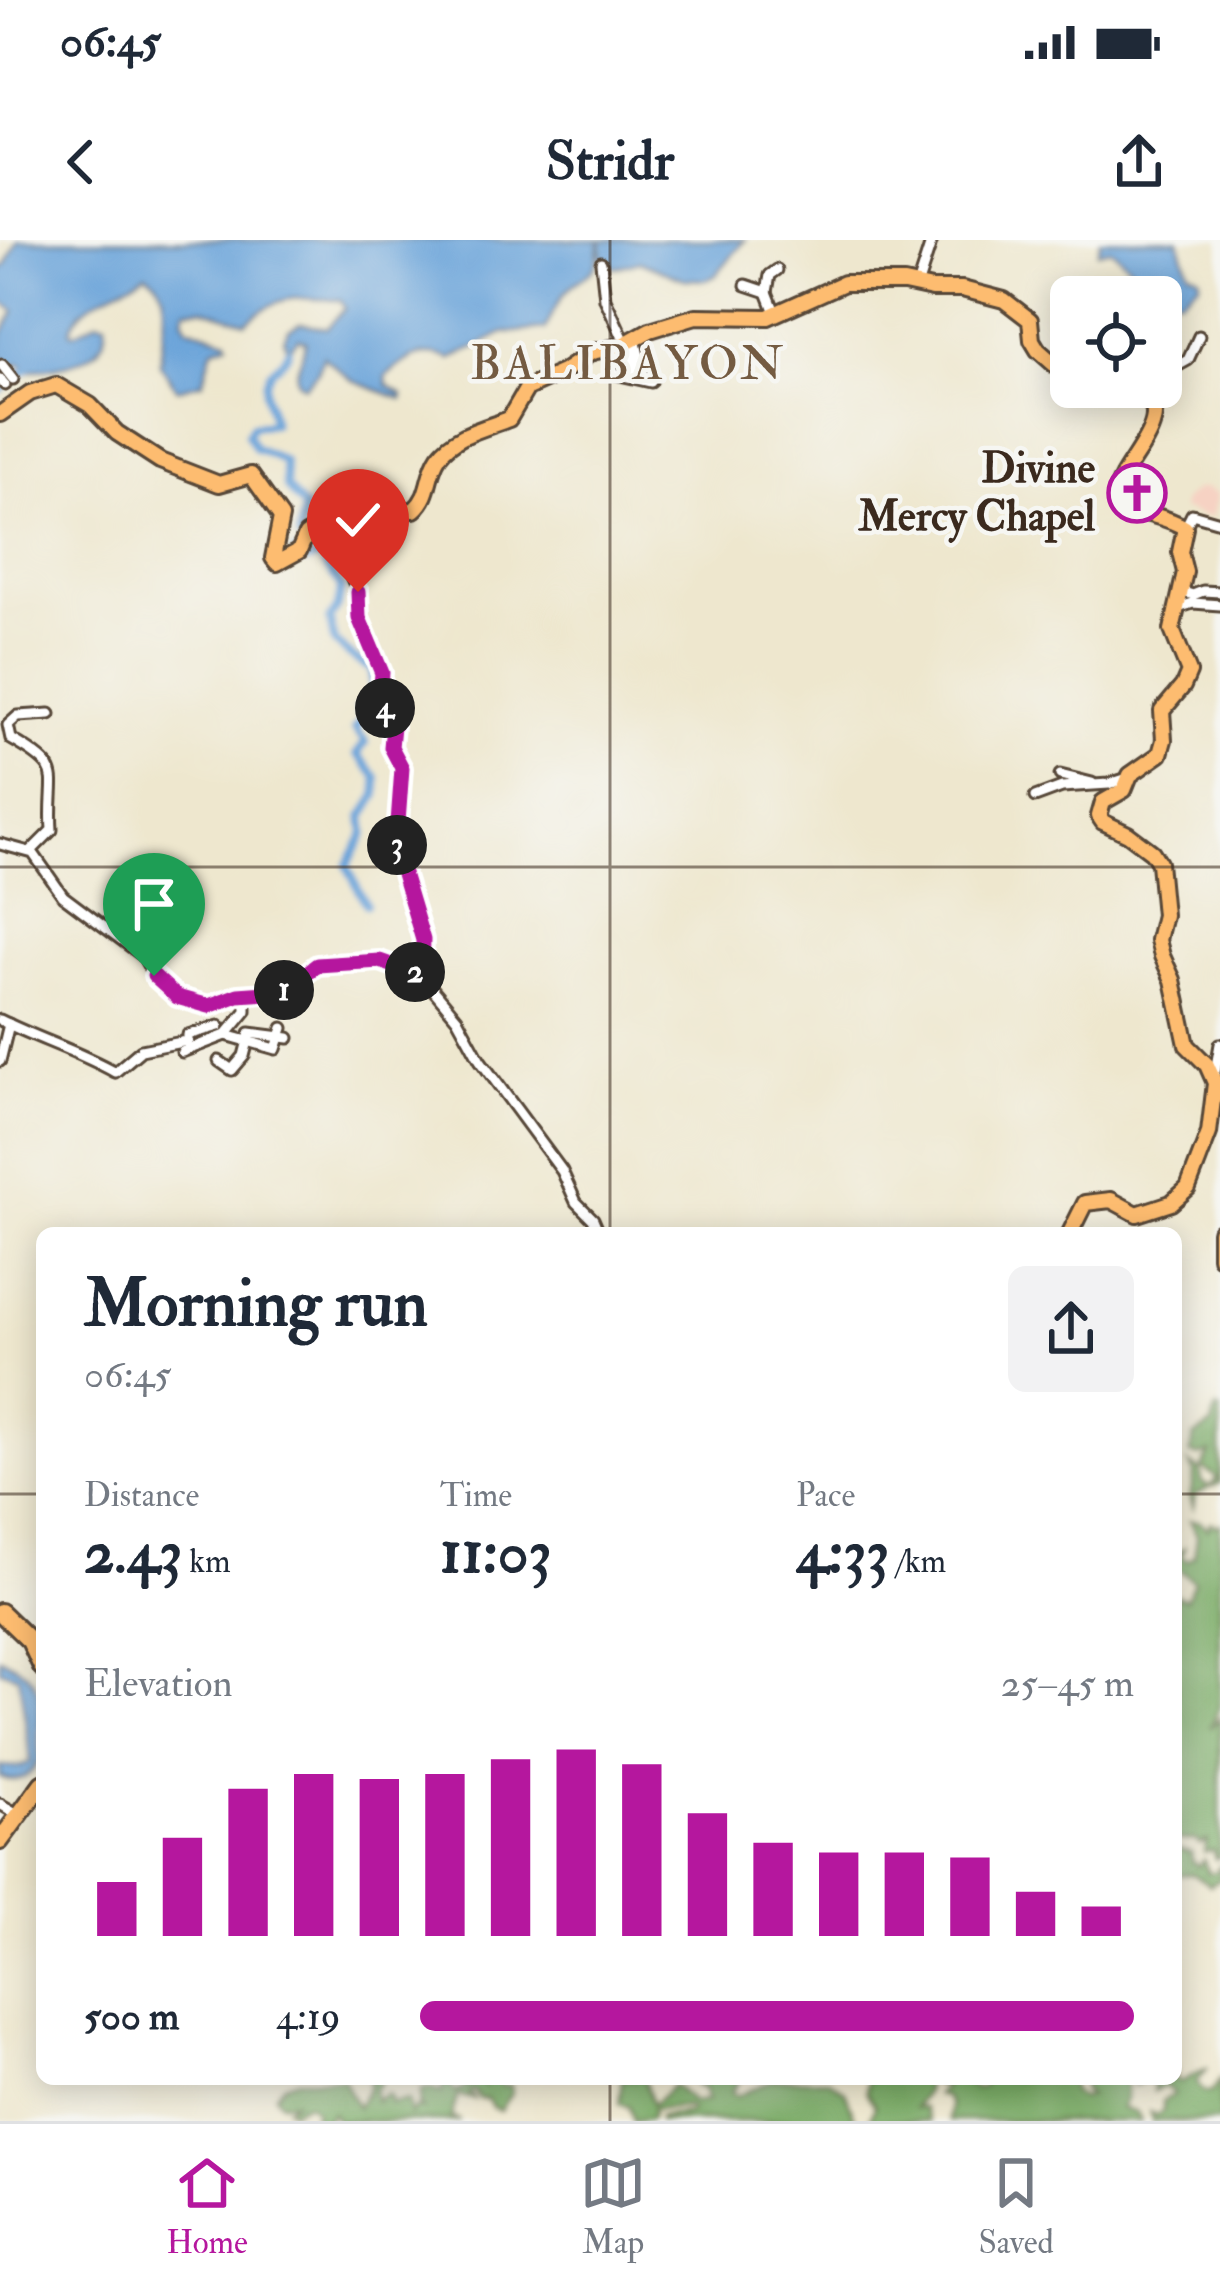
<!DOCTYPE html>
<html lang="en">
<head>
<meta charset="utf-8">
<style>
	:root { --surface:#fff; --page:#f2f2f3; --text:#1f2937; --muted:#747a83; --line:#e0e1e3; --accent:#b5179e }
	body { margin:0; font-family:"IM FELL Double Pica",serif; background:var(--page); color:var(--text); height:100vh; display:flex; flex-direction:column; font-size:45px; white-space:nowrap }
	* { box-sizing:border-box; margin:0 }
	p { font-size:39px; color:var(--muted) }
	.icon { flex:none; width:66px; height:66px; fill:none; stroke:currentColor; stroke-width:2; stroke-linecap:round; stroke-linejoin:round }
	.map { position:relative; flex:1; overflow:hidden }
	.sheet { position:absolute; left:36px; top:987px; width:1146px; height:858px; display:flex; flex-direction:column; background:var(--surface); border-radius:18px; box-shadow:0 6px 30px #0003 }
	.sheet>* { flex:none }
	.fabs { position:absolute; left:1050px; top:36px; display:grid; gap:24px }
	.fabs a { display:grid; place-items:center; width:132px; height:132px; border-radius:18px; background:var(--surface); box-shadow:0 6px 30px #0003; font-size:60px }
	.pin { position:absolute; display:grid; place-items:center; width:102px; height:102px; color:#fff; margin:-123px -51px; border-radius:50% 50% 50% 0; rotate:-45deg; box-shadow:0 0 12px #0007 }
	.pin .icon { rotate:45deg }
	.km { position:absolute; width:60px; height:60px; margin:-30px; border-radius:50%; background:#222; color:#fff; font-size:33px; line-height:60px; text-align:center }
	.round { display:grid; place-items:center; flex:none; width:126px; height:126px; border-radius:18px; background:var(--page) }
	.headline { display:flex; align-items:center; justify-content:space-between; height:204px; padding:0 48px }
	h1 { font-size:66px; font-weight:800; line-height:90px }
	.metrics { display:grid; grid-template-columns:repeat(3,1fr); gap:18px; height:204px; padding:12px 48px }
	.metrics div { display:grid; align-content:center }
	.metrics b { font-size:60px; font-weight:800 }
	.metrics small { font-size:33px; font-weight:400 }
	.metrics p { font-size:33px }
	.chart { height:336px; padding:24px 48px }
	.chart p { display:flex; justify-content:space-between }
	.chart svg { width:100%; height:216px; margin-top:12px; stroke:var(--accent); stroke-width:6 }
	ul { padding:0 48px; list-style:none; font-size:39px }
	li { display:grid; grid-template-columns:192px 144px 1fr; align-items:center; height:90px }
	li i { height:30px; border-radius:15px; background:var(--accent) }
	.status { display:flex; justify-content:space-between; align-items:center; height:84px; padding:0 60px; background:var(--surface); direction:ltr }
	.status svg { height:33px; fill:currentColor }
	header { display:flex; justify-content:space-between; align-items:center; height:156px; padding:0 48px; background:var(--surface); font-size:54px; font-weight:800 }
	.tabs { display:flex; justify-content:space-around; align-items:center; height:168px; border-top:3px solid var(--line); background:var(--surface); font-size:33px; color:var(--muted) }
	.tabs a { display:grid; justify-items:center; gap:6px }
	.tabs .active { color:var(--accent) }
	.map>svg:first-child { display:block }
</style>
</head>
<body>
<div class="status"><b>06:45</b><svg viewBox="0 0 49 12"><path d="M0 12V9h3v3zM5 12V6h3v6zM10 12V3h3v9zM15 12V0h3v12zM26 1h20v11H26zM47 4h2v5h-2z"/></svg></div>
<header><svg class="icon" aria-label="back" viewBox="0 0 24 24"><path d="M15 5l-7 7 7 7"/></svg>Stridr<svg class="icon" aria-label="share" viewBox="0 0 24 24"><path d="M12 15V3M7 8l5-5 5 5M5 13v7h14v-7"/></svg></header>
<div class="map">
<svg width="1220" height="1881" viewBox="0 0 1220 1881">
	<rect width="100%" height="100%" fill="#f6f6f2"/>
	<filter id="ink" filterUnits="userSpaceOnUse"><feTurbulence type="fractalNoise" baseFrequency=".00833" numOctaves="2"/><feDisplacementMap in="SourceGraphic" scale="24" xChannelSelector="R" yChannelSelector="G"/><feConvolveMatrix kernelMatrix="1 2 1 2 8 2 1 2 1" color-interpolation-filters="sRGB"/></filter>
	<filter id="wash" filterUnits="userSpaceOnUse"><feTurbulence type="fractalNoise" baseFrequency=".004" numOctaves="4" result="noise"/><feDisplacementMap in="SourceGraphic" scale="48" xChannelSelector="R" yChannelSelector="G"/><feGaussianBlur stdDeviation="2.7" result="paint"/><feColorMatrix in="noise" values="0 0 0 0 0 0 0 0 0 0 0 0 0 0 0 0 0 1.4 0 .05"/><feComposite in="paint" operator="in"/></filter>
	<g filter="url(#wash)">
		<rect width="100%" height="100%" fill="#eee7ce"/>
		<!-- built -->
		<polygon fill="#f6d2c3" points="1205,248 1217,255 1211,278 1181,269 1183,261 1194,250"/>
		<!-- forest -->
		<g fill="#7aab66" stroke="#5a6a42" stroke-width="3">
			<polygon points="1216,1169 1220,1170 1220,1243 1196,1255 1193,1267 1190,1257 1194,1232 1189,1224 1201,1230 1202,1243 1210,1247 1217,1238 1202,1227 1210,1213 1197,1216 1190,1214 1194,1197 1212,1185"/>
			<polygon points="1190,1280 1200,1281 1208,1289 1210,1282 1218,1286 1220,1282 1220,1467 1210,1488 1220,1478 1220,1617 1215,1619 1214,1610 1204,1612 1207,1601 1199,1604 1196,1600 1176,1600 1176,1355 1186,1359 1194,1341 1176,1328 1176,1312 1184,1308 1181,1317 1187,1320 1194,1316 1197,1296"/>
			<polygon points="1176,1609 1191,1613 1192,1621 1198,1626 1204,1620 1208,1633 1215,1632 1220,1625 1220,1640 1210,1645 1193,1634 1176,1635"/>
			<polygon points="1176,1825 1176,1839 1180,1842 1208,1828 1196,1843 1205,1853 1212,1852 1220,1840 1220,1881 1152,1881 1150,1872 1156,1875 1163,1871 1163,1861 1174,1854 1165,1846 1154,1851 1154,1843 1144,1841 1134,1846 1133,1839 1176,1839"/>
			<polygon points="298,1839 343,1839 357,1868 369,1845 368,1839 381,1841 374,1851 376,1861 385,1854 390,1856 390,1863 408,1860 410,1874 416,1868 423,1869 419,1864 421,1851 429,1848 442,1853 444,1839 458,1839 450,1846 456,1852 480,1839 484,1846 486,1839 496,1839 502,1845 511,1845 512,1852 500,1870 493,1868 487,1859 479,1859 473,1850 469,1852 473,1859 458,1855 451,1877 460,1881 337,1881 331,1873 324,1881 312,1881 315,1871 307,1863 291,1871 286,1867 294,1861 281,1862 275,1855 283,1844"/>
			<polygon points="622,1839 644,1839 652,1865 673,1845 693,1862 707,1861 703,1848 695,1845 695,1839 740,1839 731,1853 737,1856 774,1839 828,1839 845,1851 855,1878 851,1881 658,1881 658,1877 688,1873 691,1869 687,1867 652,1870 651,1879 633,1881 629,1867 619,1864"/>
			<polygon points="868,1839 926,1839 925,1852 915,1868 924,1868 930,1881 869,1881 875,1866 866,1851"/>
			<polygon points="932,1839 962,1839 975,1849 983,1846 985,1839 1069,1839 1072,1852 1080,1858 1089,1856 1082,1849 1084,1839 1126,1839 1126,1859 1121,1868 1137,1873 1141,1881 949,1881 950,1865 945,1857 936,1855 945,1846 935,1845"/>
		</g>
		<!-- water -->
		<g fill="#69a3d9" stroke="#52667c" stroke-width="3">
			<path d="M18 0H599C599 37 590 28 569 48 558 58 551 79 545 89L504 93 451 119C422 107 408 117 386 137L387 145 403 155 402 159 352 141 323 116 318 131 305 146 298 142 296 135 306 101 298 98 289 110 284 99 288 90 301 83 327 88 345 68 341 60C294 59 285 51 246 82L202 68 185 69 183 78 188 87 227 99 228 103 213 108 203 142 177 149 160 124C160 96 178 49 146 33 123 50 78 60 70 91L74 93 98 81 106 82C110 122 61 126 30 131L19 123 8 129V121L0 118C0 92 5 90 15 71L0 61V28L6 26Z"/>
			<polygon points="601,0 745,0 715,36 705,40 684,39 640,21 614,28 602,20"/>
			<path d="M1101 0H1179L1188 30 1199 35 1200 42 1181 58C1149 55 1135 25 1110 9L1098 12Z"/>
			<path d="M0 1418C59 1442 33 1473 40 1519 31 1536 20 1545 0 1537V1526L19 1527 30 1522C31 1518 20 1440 18 1436L0 1430Z"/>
		</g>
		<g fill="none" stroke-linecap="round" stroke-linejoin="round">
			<!-- river -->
			<g stroke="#69a3d9" stroke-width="8">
				<path d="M289 110C285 123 277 122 270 133 259 152 271 166 273 183L252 186 247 194 255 208 284 221 286 247 304 268 299 297"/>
				<polyline points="0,150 27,129"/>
				<path d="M295 312 303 321 327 316 325 325 341 347 338 367 330 379 334 402C348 412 355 422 372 429V461L368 467 358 468 362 479 355 489 366 502 357 514 377 537V555L363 577 365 593 347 626 366 664"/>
			</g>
		</g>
	</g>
	<g filter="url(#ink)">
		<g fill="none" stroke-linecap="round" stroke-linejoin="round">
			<defs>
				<g id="minor">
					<polyline points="601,22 605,59 626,104"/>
					<polyline points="746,45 767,52"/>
					<polyline points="917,46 932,0"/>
					<polyline points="776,75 767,52 770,35 777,30"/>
					<polyline points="635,99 645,140"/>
					<polyline points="628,103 637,138"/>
					<polyline points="606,109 615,134 651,142"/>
					<polyline points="2,125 13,139"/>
					<polyline points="1161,135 1188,120 1199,96"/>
					<polyline points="0,139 5,145"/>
					<polyline points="1185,288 1192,274 1220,282"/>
					<polyline points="1180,351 1193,355 1203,351 1220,352"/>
					<polyline points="1175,369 1193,363 1220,365"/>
					<polyline points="1060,535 1092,543"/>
					<polyline points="1035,557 1062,547 1109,544 1128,538"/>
					<polyline points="0,604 33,613 63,656 143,716 155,738 181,759 209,766 239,755 275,754 291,746 313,726 357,720 391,723 422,736 423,700 396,610 402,528 391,507 393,486 380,460 382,434 377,418 359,378 358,352 347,327 345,292"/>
					<path d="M31 611 52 590C48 532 69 532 11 499L8 485 18 476 50 474"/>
					<polyline points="422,736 457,778 480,820 562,931 576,962 593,979 599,993"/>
					<path d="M0 780C38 799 78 811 115 832L141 810 187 801"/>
					<polyline points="226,795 276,809 283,788"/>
					<polyline points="188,804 188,795 219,786"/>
					<polyline points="182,812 226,795 246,771 246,756"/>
					<polyline points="0,821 9,784"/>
					<polyline points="219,821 232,830 244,816 250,793 289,798"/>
					<polyline points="1214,838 1220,804"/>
					<polyline points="0,1564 21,1576"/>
				</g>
				<g id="major">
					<path d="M0 174 30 153 56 145 90 165 117 193 160 221 219 244 251 235 281 277 273 318 277 323 299 311 306 295 324 285 337 287 360 301 369 294V278L373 271 414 270C432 254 426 235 439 216 455 194 486 188 509 179L527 148 563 132 592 112 621 106 650 90 696 76 768 77 844 43H904L932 49H962L1004 60 1030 80 1032 100 1038 110 1071 139"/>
					<polyline points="1220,991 1220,1017"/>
					<path d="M1070 993 1085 963 1111 960 1137 974 1171 963 1188 948 1209 893 1215 843 1207 825 1187 805 1173 740 1162 716 1158 700 1164 675 1159 623 1152 612 1128 594 1103 582 1099 576 1103 562 1124 550 1130 535 1160 514 1164 500 1162 471 1183 446 1189 432 1172 390 1185 332 1180 312 1185 288C1164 273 1130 276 1116 255 1120 222 1181 180 1140 147"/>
				</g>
				<g id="highway">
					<polyline points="0,1372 30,1401 42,1427"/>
					<polyline points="0,1601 42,1544"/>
				</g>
			</defs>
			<!-- minor casing -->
			<use href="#minor" stroke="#564638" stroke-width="15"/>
			<!-- major casing -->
			<use href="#major" stroke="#564638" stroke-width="20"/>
			<!-- highway casing -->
			<use href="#highway" stroke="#564638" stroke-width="22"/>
			<!-- minor -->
			<use href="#minor" stroke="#fff" stroke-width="9"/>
			<!-- major -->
			<use href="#major" stroke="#fdbc70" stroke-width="14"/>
			<!-- highway -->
			<use href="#highway" stroke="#fdbc70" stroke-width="16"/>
		</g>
	</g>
	<g fill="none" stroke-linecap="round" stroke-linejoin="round" filter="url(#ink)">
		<defs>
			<polyline id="route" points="154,736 177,757 209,766 238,755 282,752 317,725 380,721 422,736 423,700 396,610 402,528 391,507 393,486 380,458 382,433 359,378 358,352"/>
		</defs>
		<!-- route casing -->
		<use href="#route" stroke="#fff" stroke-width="24"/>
		<!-- route -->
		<use href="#route" stroke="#b5179e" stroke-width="15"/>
	</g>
	<!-- grid -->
	<path fill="none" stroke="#3b2a1e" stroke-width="3" stroke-opacity="0.55" d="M610 0V993M0 627H1220M0 1254H42M1176 1254H1220M610 1839V1881"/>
	<!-- icons -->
	<defs>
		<symbol id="church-ring" viewBox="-11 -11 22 22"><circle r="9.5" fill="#f6f6f2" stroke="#b5179e" stroke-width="1.5"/><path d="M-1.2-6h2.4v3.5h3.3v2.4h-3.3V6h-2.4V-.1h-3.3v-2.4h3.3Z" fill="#b5179e"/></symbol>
	</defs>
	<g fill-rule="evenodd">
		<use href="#church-ring" x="1104" y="220" width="66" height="66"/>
	</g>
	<g text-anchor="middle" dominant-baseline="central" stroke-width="9" stroke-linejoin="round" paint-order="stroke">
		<!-- poi labels -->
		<g font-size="42" font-weight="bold" fill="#3b2a1e" stroke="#f6f6f2" text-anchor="end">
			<text x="1095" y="229">Divine<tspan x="1095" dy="48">Mercy Chapel</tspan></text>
		</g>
		<!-- quarter labels -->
		<g font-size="48" letter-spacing="3" fill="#745b42" stroke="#f6f6f2">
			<text x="628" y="124">BALIBAYON</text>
		</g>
	</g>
</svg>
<div class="fabs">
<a><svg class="icon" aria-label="locate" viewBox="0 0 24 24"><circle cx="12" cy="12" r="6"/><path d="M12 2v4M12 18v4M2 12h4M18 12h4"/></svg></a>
</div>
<div class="pin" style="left:154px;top:736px;background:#1e9e55"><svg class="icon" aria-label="arrive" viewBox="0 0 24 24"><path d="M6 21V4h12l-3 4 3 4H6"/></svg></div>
<div class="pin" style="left:358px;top:352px;background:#d93025"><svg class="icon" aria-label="check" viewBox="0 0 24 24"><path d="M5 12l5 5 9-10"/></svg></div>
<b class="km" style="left:284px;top:750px">1</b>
<b class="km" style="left:415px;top:732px">2</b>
<b class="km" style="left:397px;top:605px">3</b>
<b class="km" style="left:385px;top:468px">4</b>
<section class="sheet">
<div class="headline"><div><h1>Morning run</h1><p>06:45</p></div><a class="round"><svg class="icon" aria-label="share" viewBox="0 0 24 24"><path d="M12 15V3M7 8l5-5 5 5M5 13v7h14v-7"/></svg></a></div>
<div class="metrics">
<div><p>Distance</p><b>2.43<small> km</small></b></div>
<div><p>Time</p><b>11:03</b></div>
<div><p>Pace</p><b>4:33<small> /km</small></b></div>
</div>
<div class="chart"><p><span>Elevation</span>25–45 m</p>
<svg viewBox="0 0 160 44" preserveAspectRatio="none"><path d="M5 44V33M15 44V24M25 44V14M35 44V11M45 44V12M55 44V11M65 44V8M75 44V6M85 44V9M95 44V19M105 44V25M115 44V27M125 44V27M135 44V28M145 44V35M155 44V38"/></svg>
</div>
<ul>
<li><b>500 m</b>4:19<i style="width:100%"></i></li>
</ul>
</section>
</div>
<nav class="tabs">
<a class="active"><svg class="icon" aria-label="home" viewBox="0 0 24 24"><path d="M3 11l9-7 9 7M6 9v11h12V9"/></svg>Home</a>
<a><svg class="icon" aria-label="map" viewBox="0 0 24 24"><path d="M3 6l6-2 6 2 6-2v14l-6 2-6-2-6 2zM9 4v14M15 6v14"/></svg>Map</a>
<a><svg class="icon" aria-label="saved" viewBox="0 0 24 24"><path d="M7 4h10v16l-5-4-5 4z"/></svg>Saved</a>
</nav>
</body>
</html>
